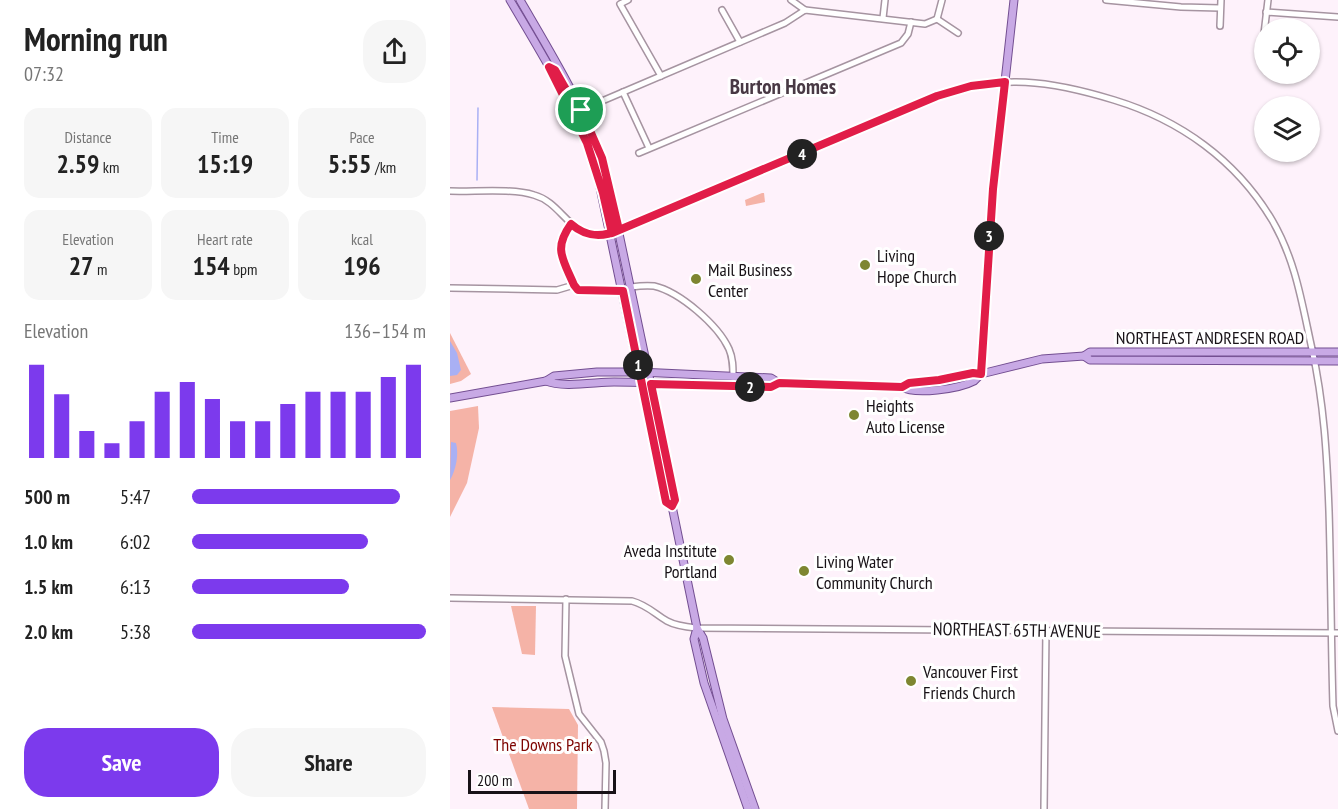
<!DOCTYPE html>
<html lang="en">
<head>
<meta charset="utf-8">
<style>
	:root { --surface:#fff; --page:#f6f6f6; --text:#222; --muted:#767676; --accent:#7c3aed }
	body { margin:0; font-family:"PT Sans Narrow",sans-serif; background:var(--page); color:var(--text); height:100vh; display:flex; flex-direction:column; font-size:22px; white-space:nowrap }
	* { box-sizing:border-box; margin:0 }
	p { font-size:20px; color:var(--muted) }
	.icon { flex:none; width:33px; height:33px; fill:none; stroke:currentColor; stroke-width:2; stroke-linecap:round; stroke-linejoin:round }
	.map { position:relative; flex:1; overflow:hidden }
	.sheet { display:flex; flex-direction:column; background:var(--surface); width:450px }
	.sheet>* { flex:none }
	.tools { position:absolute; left:804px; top:18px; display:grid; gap:12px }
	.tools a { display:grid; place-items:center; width:66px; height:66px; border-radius:50%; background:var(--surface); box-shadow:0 2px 4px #0004; font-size:30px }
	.scale { position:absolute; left:18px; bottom:15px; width:148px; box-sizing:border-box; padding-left:6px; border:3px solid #181217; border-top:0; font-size:16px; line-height:21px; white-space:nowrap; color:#181217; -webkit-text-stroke:4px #fff; paint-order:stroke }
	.pin { position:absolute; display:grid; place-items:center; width:51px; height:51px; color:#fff; margin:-26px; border:3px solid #fff; border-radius:50%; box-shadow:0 2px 6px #0007 }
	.km { position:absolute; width:30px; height:30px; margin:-15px; border-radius:50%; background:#222; color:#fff; font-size:16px; line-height:30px; text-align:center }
	.round { display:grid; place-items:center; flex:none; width:63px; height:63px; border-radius:24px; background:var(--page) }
	.headline { display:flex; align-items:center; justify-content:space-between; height:102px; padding:0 24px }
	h1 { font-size:33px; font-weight:600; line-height:45px }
	.stats { display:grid; grid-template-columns:repeat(3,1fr); gap:9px; height:102px; padding:6px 24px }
	.stats div { display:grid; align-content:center; border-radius:15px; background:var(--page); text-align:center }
	.stats b { font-size:26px; font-weight:600 }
	.stats small { font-size:16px; font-weight:400 }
	.stats p { font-size:16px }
	.chart { height:168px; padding:12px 24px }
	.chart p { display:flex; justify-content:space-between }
	.chart svg { width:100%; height:108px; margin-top:6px; stroke:var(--accent); stroke-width:6 }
	.primary-button { display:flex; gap:12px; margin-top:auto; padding:12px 24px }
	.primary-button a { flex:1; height:69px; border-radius:24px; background:var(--accent); color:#fff; font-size:24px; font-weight:600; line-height:69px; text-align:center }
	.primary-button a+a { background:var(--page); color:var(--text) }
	ul { padding:0 24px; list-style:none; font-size:20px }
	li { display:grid; grid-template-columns:96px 72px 1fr; align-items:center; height:45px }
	li i { height:15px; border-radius:8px; background:var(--accent) }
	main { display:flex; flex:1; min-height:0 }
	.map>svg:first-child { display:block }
</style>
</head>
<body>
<main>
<section class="sheet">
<div class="headline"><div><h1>Morning run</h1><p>07:32</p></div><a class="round"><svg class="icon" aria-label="share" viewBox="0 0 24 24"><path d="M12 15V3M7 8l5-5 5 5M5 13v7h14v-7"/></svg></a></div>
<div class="stats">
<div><p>Distance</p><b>2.59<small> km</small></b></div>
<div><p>Time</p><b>15:19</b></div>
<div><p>Pace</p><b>5:55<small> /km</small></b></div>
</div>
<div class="stats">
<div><p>Elevation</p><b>27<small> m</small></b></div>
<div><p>Heart rate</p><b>154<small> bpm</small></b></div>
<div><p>kcal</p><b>196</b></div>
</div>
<div class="chart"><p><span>Elevation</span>136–154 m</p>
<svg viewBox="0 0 160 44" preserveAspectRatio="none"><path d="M5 44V6M15 44V18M25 44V33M35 44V38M45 44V29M55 44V17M65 44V13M75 44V20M85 44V29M95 44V29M105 44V22M115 44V17M125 44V17M135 44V17M145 44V11M155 44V6"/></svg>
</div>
<ul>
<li><b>500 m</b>5:47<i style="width:89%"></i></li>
<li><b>1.0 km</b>6:02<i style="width:75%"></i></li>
<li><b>1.5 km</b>6:13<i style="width:67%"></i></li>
<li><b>2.0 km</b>5:38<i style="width:100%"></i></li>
</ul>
<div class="primary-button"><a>Save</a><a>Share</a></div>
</section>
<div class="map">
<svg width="888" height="809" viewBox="0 0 888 809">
	<rect width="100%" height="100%" fill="#fef2fb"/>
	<!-- green -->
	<g fill="#f5b3a7">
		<polygon points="312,193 314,193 315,202 296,206 295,200"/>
		<polygon points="0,333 21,374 11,381 0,384"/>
		<polygon points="28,406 29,428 17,483 0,517 0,411"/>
		<polygon points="61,606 86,606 85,655 72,654"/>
		<polygon points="42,707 119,709 128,725 127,809 79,809"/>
	</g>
	<!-- water -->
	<g fill="#a9b0f4">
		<polygon points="0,341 7,353 11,370 7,375 0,376"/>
		<path d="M1 442 6 443C9 454 6 470 0 480Z"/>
	</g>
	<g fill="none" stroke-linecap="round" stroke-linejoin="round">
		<!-- stream -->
		<polyline stroke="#a9b0f4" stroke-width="1.5" points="27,180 28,108"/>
		<defs>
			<g id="minor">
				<polyline points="178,0 170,4 211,76"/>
				<polyline points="341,0 355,10"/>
				<polyline points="656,0 731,7 770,8"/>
				<polyline points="272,10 290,42"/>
				<polyline points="816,12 888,17"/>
				<polyline points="433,18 435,0"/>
				<polyline points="487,19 508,33"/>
				<polyline points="487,19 492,0"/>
				<polyline points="770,26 771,0"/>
				<polyline points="814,34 818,0"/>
				<polyline points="173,92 199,148"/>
				<polyline points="131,110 335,23 355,10 475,24 487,19"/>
				<polyline points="189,153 451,43 458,34 461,22"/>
				<path d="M0 191C24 192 61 188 84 195 113 203 118 237 153 235L245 199 487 96C549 73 602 81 664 100 730 120 786 160 822 220 846 261 852 304 862 349 874 403 877 456 879 511 881 576 881 641 883 706L888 731"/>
				<path d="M121 224C104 248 111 263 125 288L134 291H173"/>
				<path d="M181 287C188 286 196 285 204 286 230 292 268 325 279 349 283 358 283 367 283 377"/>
				<polyline points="0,288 107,290 124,285"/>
				<path d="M0 598 182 601C197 605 205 614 217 621 226 626 237 627 247 628L888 633"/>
				<polyline points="116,599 115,656 129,714 151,742 154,751 156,763 155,809"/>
				<polyline points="594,809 596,630"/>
			</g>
			<g id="major">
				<path d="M60 0C93 56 128 111 147 173L216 502 222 506 247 628 253 638 273 719 305 809"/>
				<path d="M70 0C102 55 137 111 156 172L222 485 225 500 222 506"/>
				<polyline points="634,356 640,352 888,352"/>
				<polyline points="531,374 543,190 564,0"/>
				<path d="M96 381C112 388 146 382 164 382 216 382 269 386 321 387L329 383"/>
				<polyline points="452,387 459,383 489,380 523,373 531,374 592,359 634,356 640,360 888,361"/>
				<path d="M0 398 96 381 104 376 147 372H189L321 378 329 383 452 387C465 395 509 389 524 381 525 380 529 376 531 374"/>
				<polyline points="247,628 244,639 254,683 298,809"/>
			</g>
		</defs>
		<!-- minor casing -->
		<use href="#minor" stroke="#a694a1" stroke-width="8"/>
		<!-- major casing -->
		<use href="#major" stroke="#734e91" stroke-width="9"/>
		<!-- minor -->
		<use href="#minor" stroke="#fff" stroke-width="5"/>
		<!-- major -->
		<use href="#major" stroke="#c8a9e5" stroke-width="7"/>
	</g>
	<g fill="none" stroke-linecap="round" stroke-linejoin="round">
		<defs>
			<path id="route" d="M131 110 152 158 169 230C151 238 136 237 121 224 103 249 113 259 124 285L128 290 173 291 216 502 222 506 225 500 201 384 321 387 329 383 452 387 459 383 489 380 523 373 531 374 543 189 555 82 521 86 487 96 162 233 153 193 137 143 99 67 105 70 127 109 131 110"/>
		</defs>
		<!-- route casing -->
		<use href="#route" stroke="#fff" stroke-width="12"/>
		<!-- route -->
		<use href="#route" stroke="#e11d48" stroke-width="8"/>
	</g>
	<!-- markers -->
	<g fill="#7e8631" stroke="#fff" stroke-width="2">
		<circle cx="415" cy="265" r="6"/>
		<circle cx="246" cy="279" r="6"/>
		<circle cx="404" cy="415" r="6"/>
		<circle cx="279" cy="560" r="6"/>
		<circle cx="354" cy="571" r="6"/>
		<circle cx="461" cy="681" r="6"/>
	</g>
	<g text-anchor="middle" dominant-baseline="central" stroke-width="6" stroke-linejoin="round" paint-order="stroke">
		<!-- poi labels -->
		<g font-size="18" fill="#181217" stroke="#fff" text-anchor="start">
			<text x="427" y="255">Living<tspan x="427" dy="21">Hope Church</tspan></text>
			<text x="258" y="269">Mail Business<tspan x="258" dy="21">Center</tspan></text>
			<text x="416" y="405">Heights<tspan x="416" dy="21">Auto License</tspan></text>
			<text x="267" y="550" text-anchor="end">Aveda Institute<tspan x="267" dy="21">Portland</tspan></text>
			<text x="366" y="561">Living Water<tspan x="366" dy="21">Community Church</tspan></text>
			<text x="473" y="671">Vancouver First<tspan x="473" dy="21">Friends Church</tspan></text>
		</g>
		<!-- street labels -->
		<g font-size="18" fill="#181217" stroke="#fff">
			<text x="760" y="337">NORTHEAST ANDRESEN ROAD</text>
			<text transform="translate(567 630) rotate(1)">NORTHEAST 65TH AVENUE</text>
		</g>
		<!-- park labels -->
		<g font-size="18" fill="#7e0400" stroke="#fff">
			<text x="93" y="744">The Downs Park</text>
		</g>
		<!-- quarter labels -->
		<g font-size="21" font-weight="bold" fill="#483944" stroke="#fff">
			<text x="333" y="86">Burton Homes</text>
		</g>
	</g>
</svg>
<div class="tools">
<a><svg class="icon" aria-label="locate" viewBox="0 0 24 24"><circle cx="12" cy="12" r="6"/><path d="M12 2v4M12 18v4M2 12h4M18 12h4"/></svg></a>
<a><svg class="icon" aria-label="layers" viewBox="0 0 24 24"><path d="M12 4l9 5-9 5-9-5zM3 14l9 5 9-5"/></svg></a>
</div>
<div class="scale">200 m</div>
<div class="pin" style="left:131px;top:110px;background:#1e9e55"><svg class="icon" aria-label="arrive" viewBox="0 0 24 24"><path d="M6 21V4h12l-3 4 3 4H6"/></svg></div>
<b class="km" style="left:188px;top:365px">1</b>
<b class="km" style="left:300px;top:387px">2</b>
<b class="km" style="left:539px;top:236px">3</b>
<b class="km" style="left:352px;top:154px">4</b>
</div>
</main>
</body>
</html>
